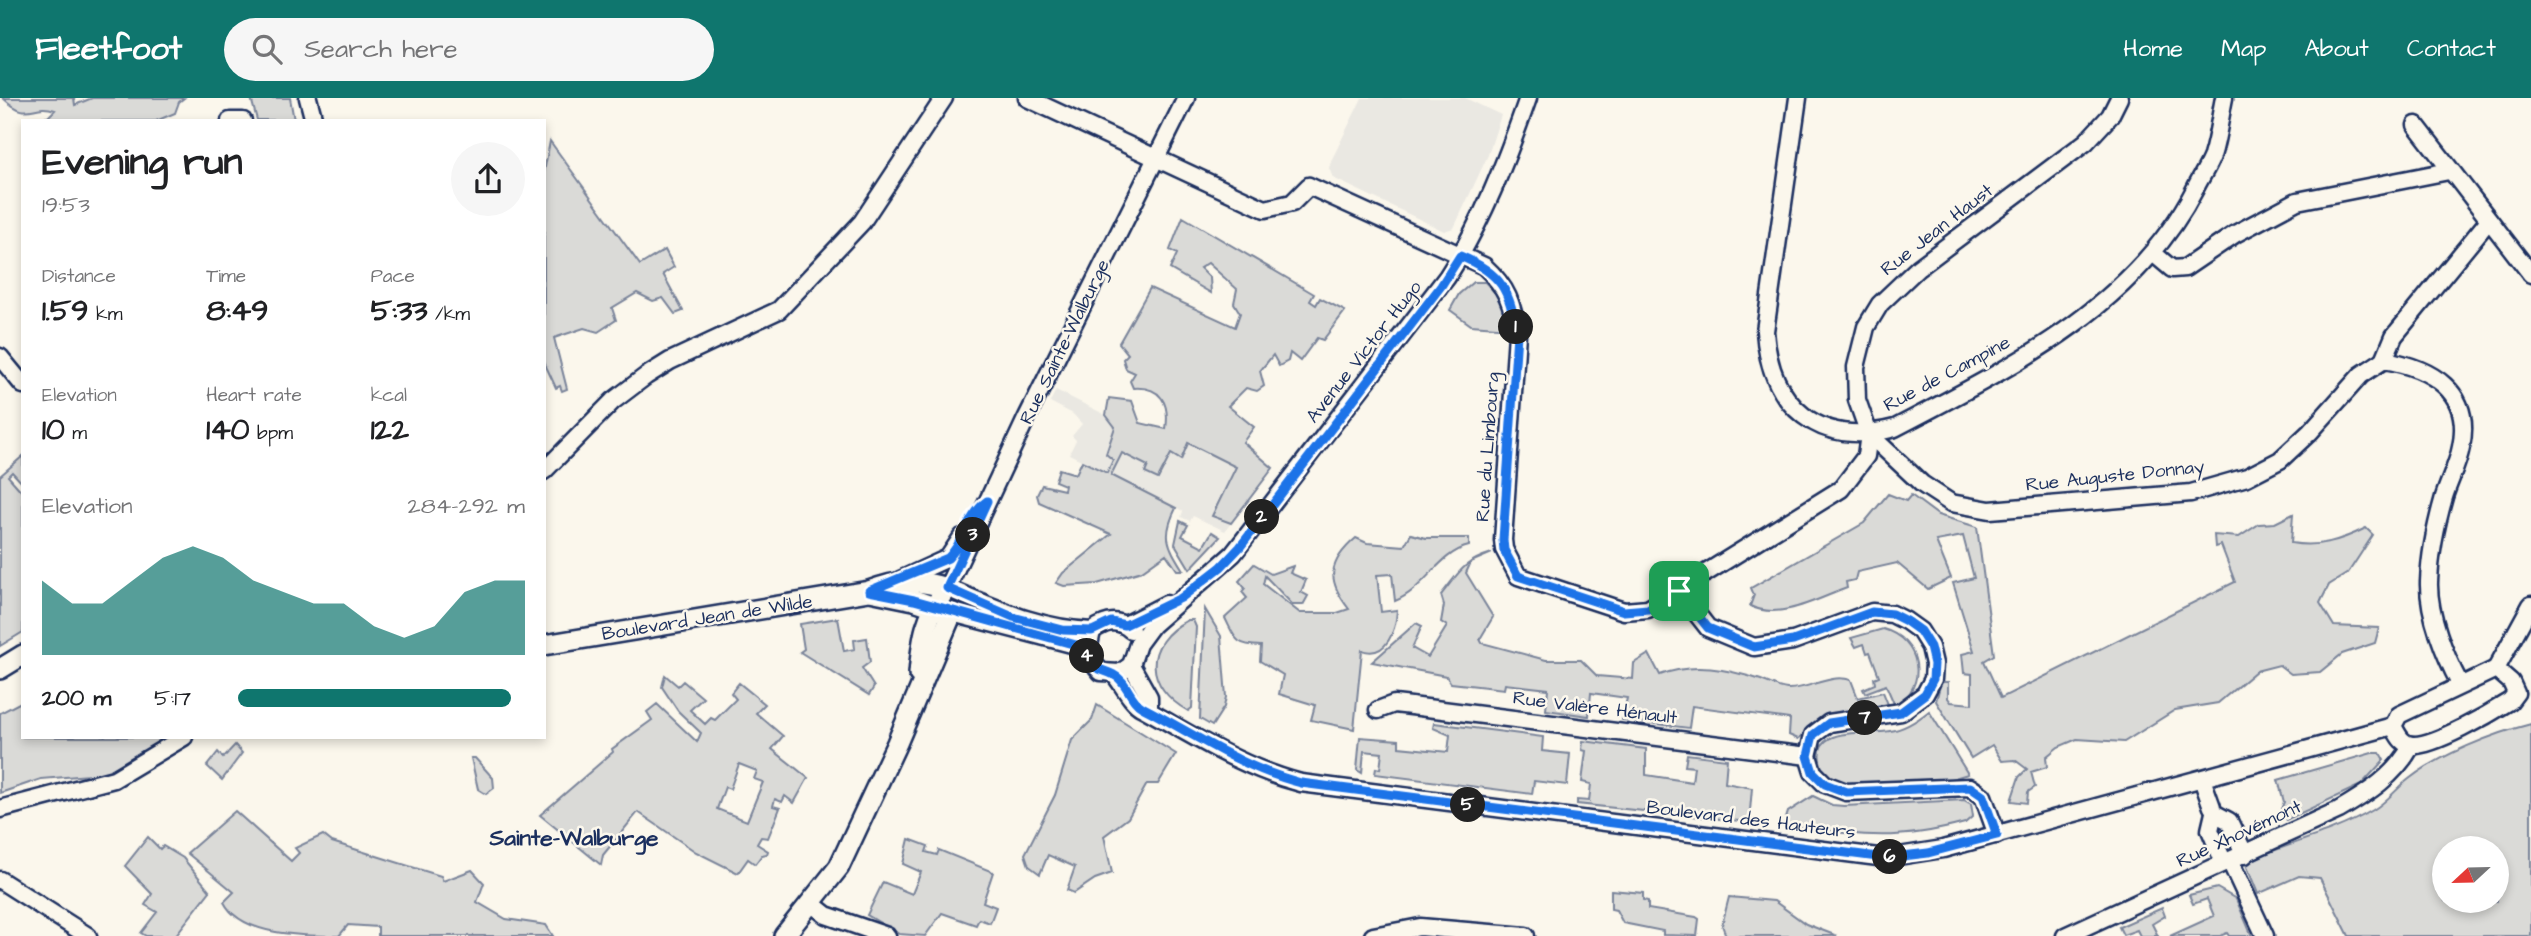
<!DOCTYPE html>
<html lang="en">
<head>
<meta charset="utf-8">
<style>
	:root { --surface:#fff; --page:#f6f6f6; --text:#202124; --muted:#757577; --accent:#0f766e }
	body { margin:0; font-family:"Architects Daughter",sans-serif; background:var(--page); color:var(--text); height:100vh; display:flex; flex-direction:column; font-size:26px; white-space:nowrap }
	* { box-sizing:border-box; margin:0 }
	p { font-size:23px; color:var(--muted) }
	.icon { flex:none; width:38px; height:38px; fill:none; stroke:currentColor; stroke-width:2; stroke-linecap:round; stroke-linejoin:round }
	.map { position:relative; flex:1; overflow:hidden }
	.sheet { position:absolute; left:21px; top:21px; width:525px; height:620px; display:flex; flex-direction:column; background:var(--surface); border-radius:0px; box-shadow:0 4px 10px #0003 }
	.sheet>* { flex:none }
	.needle { width:46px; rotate:248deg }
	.fabs { position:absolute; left:2432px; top:738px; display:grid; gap:14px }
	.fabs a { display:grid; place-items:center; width:77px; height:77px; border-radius:50%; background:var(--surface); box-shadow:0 4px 10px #0003; font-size:35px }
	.pin { position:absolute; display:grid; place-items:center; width:60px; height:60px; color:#fff; margin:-30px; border-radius:14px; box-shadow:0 4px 10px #0006 }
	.km { position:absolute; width:35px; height:35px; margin:-18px; border-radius:50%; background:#222; color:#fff; font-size:19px; line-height:35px; text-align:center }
	.round { display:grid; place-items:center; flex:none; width:74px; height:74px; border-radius:37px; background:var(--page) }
	.head { display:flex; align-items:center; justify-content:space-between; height:119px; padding:0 21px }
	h1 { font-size:38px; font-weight:800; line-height:52px }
	.metrics { display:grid; grid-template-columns:repeat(3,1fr); gap:10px; height:119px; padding:7px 21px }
	.metrics div { display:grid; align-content:center }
	.metrics b { font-size:30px; font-weight:800 }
	.metrics small { font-size:19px; font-weight:400 }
	.metrics p { font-size:19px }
	.chart { height:196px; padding:14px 21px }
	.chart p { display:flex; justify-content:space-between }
	.chart svg { width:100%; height:126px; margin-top:7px; fill:var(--accent); opacity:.7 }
	ul { padding:0 21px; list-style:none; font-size:23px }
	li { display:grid; grid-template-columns:112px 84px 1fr; align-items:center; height:52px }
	li i { height:18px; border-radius:9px; background:var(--accent) }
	header { display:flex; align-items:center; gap:42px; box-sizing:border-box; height:98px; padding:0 35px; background:var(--accent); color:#fff }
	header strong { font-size:33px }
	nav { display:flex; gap:38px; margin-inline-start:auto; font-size:24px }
	.search { width:490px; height:63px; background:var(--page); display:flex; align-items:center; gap:18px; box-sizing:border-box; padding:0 24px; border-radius:38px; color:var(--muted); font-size:26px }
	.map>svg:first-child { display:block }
</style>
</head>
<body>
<header>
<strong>Fleetfoot</strong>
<div class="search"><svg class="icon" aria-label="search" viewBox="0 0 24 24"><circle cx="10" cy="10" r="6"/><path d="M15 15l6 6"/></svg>Search here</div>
<nav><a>Home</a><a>Map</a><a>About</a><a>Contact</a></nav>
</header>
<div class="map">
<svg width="2531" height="838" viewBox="0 0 2531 838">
	<rect width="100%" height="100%" fill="#fbf7ec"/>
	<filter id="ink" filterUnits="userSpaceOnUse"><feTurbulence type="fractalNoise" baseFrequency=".0143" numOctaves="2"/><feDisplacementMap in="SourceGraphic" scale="14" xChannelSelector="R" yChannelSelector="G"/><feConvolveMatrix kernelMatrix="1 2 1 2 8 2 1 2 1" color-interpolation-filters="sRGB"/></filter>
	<g filter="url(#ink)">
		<!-- built -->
		<g fill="#eae8e2">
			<polygon points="1362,0 1465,0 1501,17 1488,57 1454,130 1444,133 1333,80 1329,70 1332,61"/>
			<polygon points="1056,292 1106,317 1114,326 1140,325 1166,331 1168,315 1188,345 1264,382 1225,433 1193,418 1190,423 1181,419 1183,413 1069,356 1076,342 1072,338 1082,326 1073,316 1050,304"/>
		</g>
		<!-- green -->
		<g fill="#dadad7" stroke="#7a849a" stroke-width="2" fill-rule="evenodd">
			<path d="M3 0H74L75 7 92 0H184L179 4 175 15 156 23H30L48 19 55 12C31 4 30 25 3 0Z"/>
			<polygon points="251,0 290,0 294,22 257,22"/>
			<polygon points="550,43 640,167 665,152 674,169 663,176 683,213 675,216 663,200 653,203 637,195 612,210 616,222 598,234 584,230 554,240 567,291 562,293 560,288 556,290 544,264 544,74"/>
			<path d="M1183 119 1314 196 1310 203 1316 207 1320 200 1345 213 1323 242 1317 240 1300 263 1290 255 1288 263 1279 268 1273 257 1260 273 1264 288 1257 293 1246 290 1228 308 1254 329 1243 344 1273 370 1231 425 1212 418 1236 369 1188 345 1181 362 1171 356 1158 381 1145 375 1148 368 1122 355 1111 377 1176 410C1162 438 1167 446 1183 472H1177L1166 456 1142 473 1097 486 1064 488 1056 485 1063 475 1111 436 1039 404 1037 397 1042 387 1064 392 1065 387 1055 383 1059 371 1076 376 1082 363 1107 375 1113 362 1106 356 1115 329 1106 317 1109 300 1132 303 1140 325 1166 331C1170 305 1161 288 1133 290L1130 283 1135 275 1126 271 1123 261 1128 256 1119 245 1150 190 1235 229 1240 215 1234 205 1237 191 1208 165 1200 170 1210 180 1211 195 1170 171 1177 156 1170 152Z"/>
			<polygon points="1473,184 1485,184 1499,199 1509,230 1471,227 1450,212 1459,196"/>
			<polygon points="23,358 23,386 12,374 8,378 23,395 23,534 0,548 0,378"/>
			<path d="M1888 396 1906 403 1911 397 1938 417 1977 429 1994 557 1984 563 2001 600 2235 484 2221 447 2215 449 2214 437 2239 439 2259 426 2275 425 2293 416 2291 445C2318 450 2342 442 2366 430L2373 437 2348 475 2329 487 2320 505 2334 528 2379 530 2375 545 2342 556 2320 574 2291 576 2279 567 2256 573 2218 605 2175 612 2124 644 2077 641 2058 649 2046 659 2047 669 2031 674 2035 689 2028 694 2027 705 2011 703 2019 679 2027 671 2015 662 2002 663 1992 647 1971 660 1936 603 1941 584H1948V600L1951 604 1972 606V576L1964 575 1962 556 1974 553 1953 485 1974 480 1963 438 1936 443 1951 480 1928 491 1897 465 1857 474 1855 482 1846 484 1847 490C1819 500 1780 523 1750 508L1754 497 1751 490 1864 425Z"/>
			<polygon points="1180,423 1188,427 1182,438 1203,449 1212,434 1220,439 1190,471 1175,446"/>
			<path d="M1411 436 1426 440H1469V448C1439 455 1425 491 1395 503L1392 476 1377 477 1381 514 1397 512C1396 531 1387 561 1362 552L1354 631 1311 622 1315 607 1279 596 1283 577 1260 563 1261 548C1235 547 1236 542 1225 520L1247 500 1242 494 1245 490 1239 483 1254 466 1271 476 1293 468 1290 475 1306 482 1301 494 1308 498 1303 507H1293L1265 478 1263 486 1300 515H1337L1349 511C1326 482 1328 464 1356 440L1367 445 1404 448Z"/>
			<path d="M1492 455 1471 464 1466 475 1493 519 1480 541 1482 545 1546 562H1581L1597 578 1633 581 1634 565 1649 556 1660 577C1693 564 1728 571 1761 582 1769 585 1778 590 1787 591 1809 592 1829 575 1851 582L1858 600 1883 594 1889 609H1862L1858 614 1818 625 1798 641 1789 637 1790 621 1692 608 1689 630 1622 622 1627 600 1591 595 1589 618 1546 612 1548 591 1505 586 1504 591 1451 585 1446 578 1372 564 1416 525 1422 528 1412 550 1428 559 1447 528 1441 524 1444 507 1441 497C1459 475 1462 464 1492 455Z"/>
			<polygon points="1205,511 1221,538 1226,599 1224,609 1212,628 1200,621"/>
			<polygon points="838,520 844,553 855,551 854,542 867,540 870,564 862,570 874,589 869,597 800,554 804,551 800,526"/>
			<path d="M1188 522H1193L1196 529 1192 610 1188 613C1145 589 1142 546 1188 522Z"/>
			<path d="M1883 531C1920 541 1930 588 1895 608L1886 587 1865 595 1863 591 1875 586 1874 580 1879 578 1870 554 1867 555 1864 546 1856 549 1851 540Z"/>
			<path d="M665 577 678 588 683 583 703 600 690 612 705 626 711 620 715 622 736 601 731 595 739 585 765 606 756 615 783 638 772 651 808 680 794 705 785 698 782 704 775 701 773 708 780 710 768 740 761 739 757 746 768 753 767 756 762 757 755 766 748 761 738 775 696 754 638 714 603 757 601 767 540 717 613 654 612 651 652 622 647 614 657 606 697 644 701 635 678 613 662 589ZM739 666 757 673 754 681 763 684 747 723 717 711 725 689 730 691Z"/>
			<polygon points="23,603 23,639 166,639 131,663 102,676 41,681 0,695 0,615"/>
			<polygon points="1097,607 1176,656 1158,686 1147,686 1128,720 1104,738 1112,775 1095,781 1074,795 1067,792 1075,769 1048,757 1040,776 1029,768 1025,756 1055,697 1072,642 1092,622"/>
			<path d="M1929 613 1968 676 1951 681 1849 686 1832 681 1824 675C1802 625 1864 638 1890 633 1905 631 1918 622 1929 613Z"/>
			<polygon points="1434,625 1543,639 1542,653 1570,656 1567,687 1534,683 1532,696 1375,676 1376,670 1380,671 1382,655 1364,653 1362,675 1357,672 1360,639 1399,642 1399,649 1448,654 1450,637 1433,630"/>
			<path d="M2531 626V838H2349L2320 780 2299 778 2258 796 2247 769 2249 762C2290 745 2334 735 2373 712 2387 704 2397 690 2409 681 2439 657 2495 635 2531 626ZM2445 751H2497V803H2445Z"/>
			<polygon points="1583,643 1646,651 1646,677 1692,684 1694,669 1685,668 1687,656 1727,661 1725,685 1752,690 1749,724 1577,706 1577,702 1589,703 1591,686 1582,684 1586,653 1582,652"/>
			<polygon points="235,647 242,655 222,682 207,668 218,654 223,660"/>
			<polygon points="2372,655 2380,655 2384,662 2361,687 2286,722 2281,711 2284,704 2278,682"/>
			<polygon points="471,660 475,660 493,680 494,690 486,696 478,691"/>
			<path d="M1813 698 1832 707 1844 708 1964 702 1971 706 1973 718 1965 725C1892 745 1857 737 1784 727L1788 714Z"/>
			<path d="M235 713 291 763 299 755 295 750 323 737 332 744 441 778 443 783 472 772 484 785 477 804 506 821 546 827 553 838H378V829L348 827 339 838C303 838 241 838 224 804L234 794 187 755Z"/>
			<polygon points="148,739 160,751 163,748 183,760 210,793 175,838 146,838 141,835 157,814 145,807 152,796 125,768"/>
			<polygon points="909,741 928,748 926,754 937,757 939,752 993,774 983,804 996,809 990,825 979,821 976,827 942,815 925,838 899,836 867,817 883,784 912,796 921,774 903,766"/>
			<polygon points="2217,790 2236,801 2252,838 2229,838 2227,835 2220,838 2170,838 2214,818 2207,801 2193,806 2189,797"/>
			<polygon points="1611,792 1643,795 1643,802 1648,803 1648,811 1696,819 1699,821 1697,838 1663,837 1663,833 1623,825 1616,812 1611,811"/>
			<polygon points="1729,799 1774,803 1806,826 1837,838 1726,838 1722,827"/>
			<polygon points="2162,810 2165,818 2152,826 2158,838 2140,838 2137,832 2123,837 2119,829"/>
		</g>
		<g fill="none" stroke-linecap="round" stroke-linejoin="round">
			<defs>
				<g id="minor">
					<polyline points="308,0 314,23"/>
					<path d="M1027 0 1265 111 1292 105 1309 88 1484 168C1507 189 1513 206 1517 236L1503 442 1504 451 1518 478 1624 513 1648 511 1841 391 1866 358 1869 336"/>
					<path d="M1798 0 1765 233C1770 309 1819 350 1895 330 2008 271 2134 210 2195 91 2200 80 2208 69 2212 58 2218 39 2220 19 2224 0"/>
					<path d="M2119 0 2110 18 2086 44 1918 170 1880 206 1866 229 1856 269 1857 302 1869 336 1922 386 1951 405 1990 412 2191 395 2247 379 2280 362 2310 334 2361 277 2384 262C2431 270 2473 293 2461 349 2458 366 2449 383 2444 399 2436 427 2430 455 2429 484 2428 516 2445 558 2460 586"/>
					<polyline points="230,23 243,23"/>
					<polyline points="2416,27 2531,176"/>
					<polyline points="2153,155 2172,171 2185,170 2235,136 2297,103 2449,73"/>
					<polyline points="0,259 23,287"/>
					<polyline points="2384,262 2394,238 2489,122"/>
					<polyline points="544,373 613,303 646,278 670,263 779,212 862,124 944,0"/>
					<polyline points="900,482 948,460 962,439"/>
					<polyline points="1679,493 1708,530 1754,549 1793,543 1872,514 1892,516 1906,523 1920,533 1930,549 1934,566 1933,581 1925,596 1901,614 1829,625 1813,637 1808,658 1813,674 1825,686 1846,694 1970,689 1983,698 1997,737"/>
					<polyline points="952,515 1087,550"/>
					<polyline points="1125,527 1166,506"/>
					<path d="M1092 533 1087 557 1101 574 1120 575 1131 567 1138 546 1152 527 1233 456 1447 179C1483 123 1506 63 1528 0"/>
					<path d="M1092 533C1038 531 996 510 947 490L1027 319 1186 0"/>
					<path d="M1092 533C1105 523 1118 520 1131 532"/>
					<polyline points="1131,567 1149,599 1149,611"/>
					<path d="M2496 571 2511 584 2516 595 2510 603C2491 615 2433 649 2412 647 2401 646 2398 636 2393 628L2399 617Z"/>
					<polyline points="2496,571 2531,507"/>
					<path d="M1114 576C1122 585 1131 604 1141 609 1193 637 1242 670 1301 685L1886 760 1943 751 2393 628"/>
					<polyline points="1378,612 1394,606 1403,607 1808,658"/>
					<polyline points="2202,681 2212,709"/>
					<polyline points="0,711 114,681 184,639"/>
					<polyline points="2230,763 2265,838"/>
					<polyline points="2224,765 2210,732 2214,715 2229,723 2245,757"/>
					<polyline points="0,782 88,838"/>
					<polyline points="811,805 826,817 887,838"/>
					<polyline points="1373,838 1420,829 1526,838"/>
					<path d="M2065 838 2339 712C2368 695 2395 678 2412 647"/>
				</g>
				<g id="major">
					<polyline points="870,493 914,502 943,512"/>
					<path d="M544 547 869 493C898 482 917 481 947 490"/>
					<polyline points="0,571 23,557"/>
					<path d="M919 576C922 541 925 518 947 490"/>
					<polyline points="784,838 839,769 897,645 952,515"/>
				</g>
			</defs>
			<!-- minor casing -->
			<use href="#minor" stroke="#1b2f5e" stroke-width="21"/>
			<!-- major casing -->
			<use href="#major" stroke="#1b2f5e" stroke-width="24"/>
			<!-- minor -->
			<use href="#minor" stroke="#fbf7ec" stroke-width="16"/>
			<!-- major -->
			<use href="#major" stroke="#fbf7ec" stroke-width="19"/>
		</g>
	</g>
	<g fill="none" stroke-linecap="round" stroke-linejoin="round" filter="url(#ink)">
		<defs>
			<path id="route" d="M1460 158C1502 175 1510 193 1517 236L1503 442 1504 452 1518 478 1624 513 1648 511 1679 493 1708 530 1754 549 1793 543 1872 514 1892 516 1906 523 1920 533 1930 549 1934 566 1933 581 1925 596 1901 614 1829 625 1813 637 1808 658 1813 674 1825 686 1846 694 1970 689 1983 698 1997 737 1928 755 1886 760 1301 685C1242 670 1194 636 1142 609 1130 603 1127 583 1114 577 1099 569 1087 573 1087 550L914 502 869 493 948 460C965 443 967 418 987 403L947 490 1013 519 1063 532 1092 533 1111 524 1125 527 1181 500 1221 469 1240 449 1441 188Z"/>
		</defs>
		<!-- route casing -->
		<use href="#route" stroke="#fff" stroke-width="14"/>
		<!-- route -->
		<use href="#route" stroke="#1a73e8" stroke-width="9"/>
	</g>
	<g text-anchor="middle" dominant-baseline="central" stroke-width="5" stroke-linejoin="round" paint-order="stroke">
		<!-- street labels -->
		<g font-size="19" fill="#1b2f5e" stroke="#fbf7ec">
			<text transform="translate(1937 132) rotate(-38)">Rue Jean Haust</text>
			<text transform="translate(1065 244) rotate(-64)">Rue Sainte-Walburge</text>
			<text transform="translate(1364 254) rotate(-52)">Avenue Victor Hugo</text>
			<text transform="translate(1947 276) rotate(-28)">Rue de Campine</text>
			<text transform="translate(1488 349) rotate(-86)">Rue du Limbourg</text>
			<text transform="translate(2115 378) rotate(-6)">Rue Auguste Donnay</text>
			<text transform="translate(707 520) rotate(-9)">Boulevard Jean de Wilde</text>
			<text transform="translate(1595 610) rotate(7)">Rue Valère Hénault</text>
			<text transform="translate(1751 722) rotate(7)">Boulevard des Hauteurs</text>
			<text transform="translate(2239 736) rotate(-25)">Rue Xhovémont</text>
		</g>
		<!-- quarter labels -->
		<g font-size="23" font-weight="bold" fill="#1b2f5e" stroke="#fbf7ec">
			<text x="574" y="740">Sainte-Walburge</text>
		</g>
	</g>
</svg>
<div class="fabs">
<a><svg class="needle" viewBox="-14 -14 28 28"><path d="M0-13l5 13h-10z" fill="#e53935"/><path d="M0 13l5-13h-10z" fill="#757577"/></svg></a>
</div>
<div class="pin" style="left:1679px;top:493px;background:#1e9e55"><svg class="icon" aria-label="arrive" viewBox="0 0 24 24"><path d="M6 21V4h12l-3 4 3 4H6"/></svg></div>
<b class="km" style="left:1516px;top:229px">1</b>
<b class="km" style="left:1262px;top:419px">2</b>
<b class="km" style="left:973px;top:437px">3</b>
<b class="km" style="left:1087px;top:558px">4</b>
<b class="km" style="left:1468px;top:707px">5</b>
<b class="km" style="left:1890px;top:759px">6</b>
<b class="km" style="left:1865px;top:620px">7</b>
<section class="sheet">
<div class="head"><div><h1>Evening run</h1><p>19:53</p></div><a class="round"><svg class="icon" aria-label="share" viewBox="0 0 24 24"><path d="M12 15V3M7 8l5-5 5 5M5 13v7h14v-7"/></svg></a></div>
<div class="metrics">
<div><p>Distance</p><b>1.59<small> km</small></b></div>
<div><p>Time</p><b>8:49</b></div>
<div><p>Pace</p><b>5:33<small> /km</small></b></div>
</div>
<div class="metrics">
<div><p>Elevation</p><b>10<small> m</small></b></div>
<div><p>Heart rate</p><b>140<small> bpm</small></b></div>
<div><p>kcal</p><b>122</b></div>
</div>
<div class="chart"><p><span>Elevation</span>284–292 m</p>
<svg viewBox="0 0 160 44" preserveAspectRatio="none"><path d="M0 44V18L10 26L20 26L30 18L40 10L50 6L60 10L70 18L80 22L90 26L100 26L110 34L120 38L130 34L140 22L150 18L160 18V44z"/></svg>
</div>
<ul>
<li><b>200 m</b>5:17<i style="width:95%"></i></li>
</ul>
</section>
</div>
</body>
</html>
